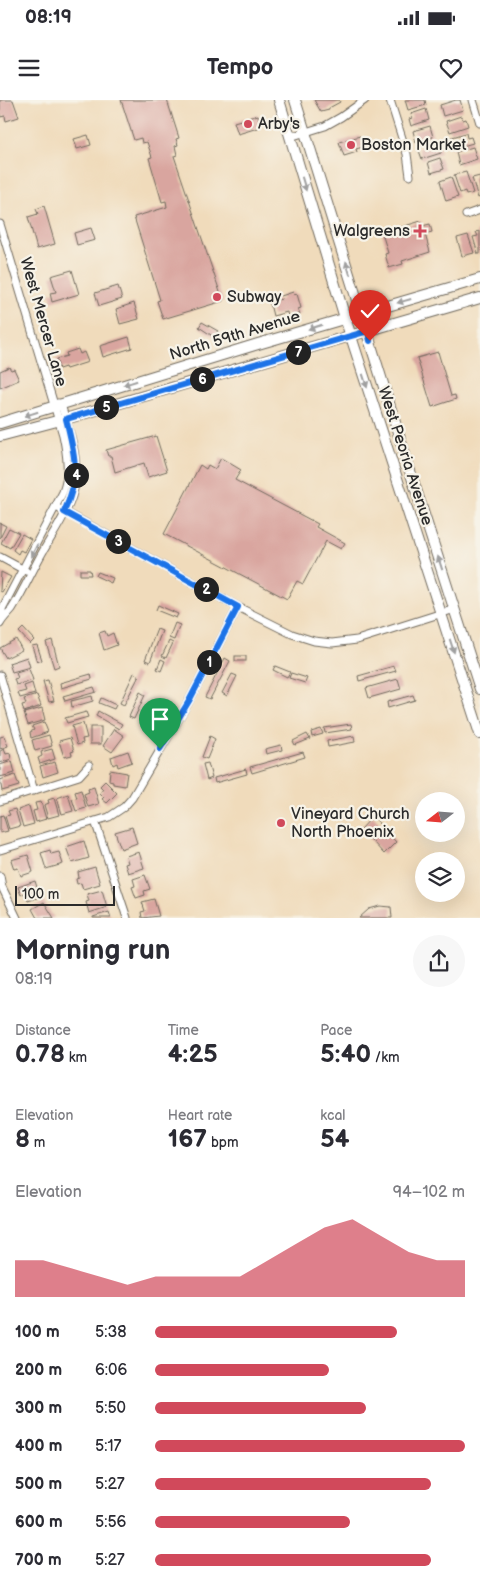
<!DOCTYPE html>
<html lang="en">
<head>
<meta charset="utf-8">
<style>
	:root { --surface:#fff; --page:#f7f7f7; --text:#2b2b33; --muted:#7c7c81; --accent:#d1495b }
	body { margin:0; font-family:"Balsamiq Sans",sans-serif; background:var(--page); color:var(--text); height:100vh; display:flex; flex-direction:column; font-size:19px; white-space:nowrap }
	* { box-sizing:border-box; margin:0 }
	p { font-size:16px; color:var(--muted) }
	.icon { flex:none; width:28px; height:28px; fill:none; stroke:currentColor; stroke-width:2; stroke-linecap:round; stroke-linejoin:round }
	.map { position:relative; height:818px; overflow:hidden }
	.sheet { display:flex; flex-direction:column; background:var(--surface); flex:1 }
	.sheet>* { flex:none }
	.needle { width:32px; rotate:253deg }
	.fabs { position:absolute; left:415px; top:692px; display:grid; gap:10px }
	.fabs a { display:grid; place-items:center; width:50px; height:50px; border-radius:50%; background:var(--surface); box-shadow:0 5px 20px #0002; font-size:25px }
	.scale { position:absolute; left:15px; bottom:12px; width:100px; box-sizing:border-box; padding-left:5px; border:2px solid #2b2b2b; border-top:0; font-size:14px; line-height:18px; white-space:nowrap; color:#2b2b2b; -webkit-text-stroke:4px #f7f3e8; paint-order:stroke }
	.pin { position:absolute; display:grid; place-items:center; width:42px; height:42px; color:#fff; margin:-51px -21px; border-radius:50% 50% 50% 0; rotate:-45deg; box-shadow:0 0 5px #0007 }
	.pin .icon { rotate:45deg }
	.km { position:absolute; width:25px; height:25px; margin:-12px; border-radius:50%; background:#222; color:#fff; font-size:14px; line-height:25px; text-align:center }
	.round { display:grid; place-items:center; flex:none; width:52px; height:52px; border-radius:26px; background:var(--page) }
	.head { display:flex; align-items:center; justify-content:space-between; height:85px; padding:0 15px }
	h1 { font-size:28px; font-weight:800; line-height:38px }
	.figures { display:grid; grid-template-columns:repeat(3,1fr); gap:8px; height:85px; padding:5px 15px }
	.figures div { display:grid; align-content:center }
	.figures b { font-size:25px; font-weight:800 }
	.figures small { font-size:14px; font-weight:400 }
	.figures p { font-size:14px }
	.chart { height:140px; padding:10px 15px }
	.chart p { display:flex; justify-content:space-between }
	.chart svg { width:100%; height:90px; margin-top:5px; fill:var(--accent); opacity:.7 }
	ul { padding:0 15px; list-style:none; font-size:16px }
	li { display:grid; grid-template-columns:80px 60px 1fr; align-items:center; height:38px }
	li i { height:12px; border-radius:6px; background:var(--accent) }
	.status { display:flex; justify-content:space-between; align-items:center; height:35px; padding:0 25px; background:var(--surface); direction:ltr }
	.status svg { height:14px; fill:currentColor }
	header { display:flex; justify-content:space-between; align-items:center; height:65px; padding:0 15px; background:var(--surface); font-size:22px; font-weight:800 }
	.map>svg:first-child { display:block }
</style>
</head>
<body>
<div class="status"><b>08:19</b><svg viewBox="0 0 49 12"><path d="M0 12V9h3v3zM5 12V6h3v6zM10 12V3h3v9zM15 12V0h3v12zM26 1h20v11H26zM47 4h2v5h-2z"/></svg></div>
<header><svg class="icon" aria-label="menu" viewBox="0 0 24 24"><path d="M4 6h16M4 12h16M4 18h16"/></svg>Tempo<svg class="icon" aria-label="heart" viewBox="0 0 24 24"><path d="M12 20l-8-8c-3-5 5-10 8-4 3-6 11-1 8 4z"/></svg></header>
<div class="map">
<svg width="480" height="818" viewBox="0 0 480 818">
	<rect width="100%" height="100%" fill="#f7f3e8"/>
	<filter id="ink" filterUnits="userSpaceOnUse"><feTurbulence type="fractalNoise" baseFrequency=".02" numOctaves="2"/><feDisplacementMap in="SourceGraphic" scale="10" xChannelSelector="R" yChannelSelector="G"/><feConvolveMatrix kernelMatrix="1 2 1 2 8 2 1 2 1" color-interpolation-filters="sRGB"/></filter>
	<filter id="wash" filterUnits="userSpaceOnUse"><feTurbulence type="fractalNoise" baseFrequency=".0096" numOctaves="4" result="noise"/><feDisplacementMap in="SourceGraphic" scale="20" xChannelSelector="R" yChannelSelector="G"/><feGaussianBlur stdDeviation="1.12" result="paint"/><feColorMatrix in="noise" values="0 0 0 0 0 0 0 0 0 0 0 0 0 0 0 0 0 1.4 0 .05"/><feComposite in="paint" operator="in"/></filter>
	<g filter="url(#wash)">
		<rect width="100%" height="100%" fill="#f0dbbb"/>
		<g id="blocks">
			<!-- building -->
			<g fill="#d9a59f">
				<polygon points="0,0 13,0 19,17 6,21 5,16 0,17"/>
				<polygon points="121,0 167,0 179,38 176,39 178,45 175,46 177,55 174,56 223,201 163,219 157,201 160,200 134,117 167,107 166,101 162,102 149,58 152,57 147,42 142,43 141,38 134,40"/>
				<polygon points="314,0 339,0 340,2 329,8 329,10 321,12"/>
				<polygon points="405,0 425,0 426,5 408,10"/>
				<polygon points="456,0 460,0 463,10 443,16 440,5"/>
				<polygon points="426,9 429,20 411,26 409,19 412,18 411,14"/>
				<polygon points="258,15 261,27 238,34 234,22"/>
				<polygon points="461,16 463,20 466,19 468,26 450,32 446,21"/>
				<polygon points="430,26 433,37 416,43 413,31"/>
				<polygon points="466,33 467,38 471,37 473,43 452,49 449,38"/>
				<polygon points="88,35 91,45 77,49 74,39"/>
				<polygon points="360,36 363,47 356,49 357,52 344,56 339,42"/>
				<polygon points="438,42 441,53 422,59 418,48"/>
				<polygon points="473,47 477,59 459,65 456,52"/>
				<polygon points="440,58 444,69 431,73 428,62"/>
				<polygon points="466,72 473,93 466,95 465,91 460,93 454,75"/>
				<polygon points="480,76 480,97 478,98 472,78"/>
				<polygon points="451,77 458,97 446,101 440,81"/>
				<polygon points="44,106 55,144 37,149 28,117 38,114 36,109"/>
				<polygon points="421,121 422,126 430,124 432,132 425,134 430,152 402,161 403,164 389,168 385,154 388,153 382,133"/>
				<polygon points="91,128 95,140 77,145 74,133"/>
				<polygon points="480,131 480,154 478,154 473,137 478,136 476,132"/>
				<polygon points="468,135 474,153 462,156 457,138"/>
				<polygon points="72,170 79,194 52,202 50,193 56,192 51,176"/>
				<polygon points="118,186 122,199 99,206 95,193"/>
				<polygon points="293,192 294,195 297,194 301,208 298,209 300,214 288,217 287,212 273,216 269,200 276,198 277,200 282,199 281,196"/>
				<polygon points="134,203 139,219 120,224 116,209"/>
				<polygon points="202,222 218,231 214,237 199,227"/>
				<polygon points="129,237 132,248 103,257 100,246"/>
				<polygon points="78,249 80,254 84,252 88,262 66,269 65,267 59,269 56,259 67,256 66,253"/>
				<polygon points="438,252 451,296 455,295 456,299 432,307 417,258"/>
				<polygon points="9,267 11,270 14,269 19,280 0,288 0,271"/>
				<polygon points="156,336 167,371 148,377 144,363 115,372 111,356 108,356 106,350"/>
				<polygon points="221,358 241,370 235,380 318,424 316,427 345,443 341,449 326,441 303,484 297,481 287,499 164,434 200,365 206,369 208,365 215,369"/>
				<polygon points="0,423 6,426 0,438"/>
				<polygon points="9,428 19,433 10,448 1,443"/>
				<polygon points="22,434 31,439 24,452 20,450 18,454 13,450"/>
				<polygon points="80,470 90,470 91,475 80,475"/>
				<polygon points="1,472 11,477 2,492 0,491"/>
				<polygon points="98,472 113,478 111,483 96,476"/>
				<polygon points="158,505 178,514 176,518 156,510"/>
				<polygon points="175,523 180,525 174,540 169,538"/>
				<polygon points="23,528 34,540 30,544 19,532"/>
				<polygon points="157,529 162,531 150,562 145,560"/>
				<polygon points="105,531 107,536 113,533 117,545 104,550 99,533"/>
				<polygon points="16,539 22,550 6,558 0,548"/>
				<polygon points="52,540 59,566 54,568 46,542"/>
				<polygon points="169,541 173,543 166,558 162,556"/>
				<polygon points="37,545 42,560 37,562 32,546"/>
				<rect x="235" y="556" width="11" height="5"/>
				<polygon points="27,557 30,567 12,572 9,563"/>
				<polygon points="225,558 230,561 210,599 205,597"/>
				<polygon points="161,559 165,561 161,571 157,569"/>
				<polygon points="275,566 290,572 287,577 273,570"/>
				<polygon points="394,566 396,571 359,581 358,576"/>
				<polygon points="29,569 33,580 16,585 14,579 18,578 16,573"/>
				<polygon points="134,573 139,576 124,605 120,603"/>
				<polygon points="291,573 307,578 305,583 289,578"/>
				<polygon points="91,574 92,579 61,588 60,583"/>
				<polygon points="232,574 237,576 227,596 222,593"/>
				<polygon points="398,579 401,589 369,598 366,588"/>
				<polygon points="48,580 54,601 49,602 43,581"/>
				<polygon points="32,583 35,594 20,598 18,593 26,591 24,586"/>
				<polygon points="94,587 96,592 65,601 63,596"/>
				<polygon points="140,592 145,595 134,619 129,617"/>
				<polygon points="37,595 41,606 24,612 22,605 26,604 24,599"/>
				<polygon points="413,595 415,600 388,608 387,602"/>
				<polygon points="92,596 93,601 72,607 71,601"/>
				<polygon points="101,598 116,605 114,609 99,603"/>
				<polygon points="42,608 45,620 28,625 24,613"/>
				<polygon points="98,611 122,624 119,629 96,616"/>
				<polygon points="86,612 88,617 67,623 65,618"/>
				<polygon points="44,622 48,632 31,638 30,632 34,630 32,626"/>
				<polygon points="83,623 87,638 82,639 83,643 77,645 72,626"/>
				<polygon points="351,624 352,629 325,633 324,628"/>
				<rect x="90" y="627" width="11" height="17"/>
				<polygon points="114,629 124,636 112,652 103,646"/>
				<polygon points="321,629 323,634 312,637 311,632"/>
				<polygon points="307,634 310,639 295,645 293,641"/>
				<polygon points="49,635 52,646 35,651 32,640"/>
				<polygon points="4,636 8,646 0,649 0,637"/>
				<polygon points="210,636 215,639 207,659 202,657"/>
				<polygon points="354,636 355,642 328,647 327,641"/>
				<polygon points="70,638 74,651 71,652 72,655 64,657 59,641"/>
				<polygon points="281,645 282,650 266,654 265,649"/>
				<polygon points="4,649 6,654 10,653 11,659 0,663 0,651"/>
				<polygon points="52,649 55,659 40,664 38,658 42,656 41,652"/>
				<polygon points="128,651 132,662 118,667 117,663 113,665 111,657"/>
				<polygon points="303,652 305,657 252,673 250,667"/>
				<polygon points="12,661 15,673 0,677 0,665"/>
				<polygon points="55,662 58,672 43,677 40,666"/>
				<polygon points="208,663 212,678 207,680 203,664"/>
				<polygon points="246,669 247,674 215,683 214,678"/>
				<polygon points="110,670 127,673 125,686 113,684 113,682 109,681"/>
				<polygon points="15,675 19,686 2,691 0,680"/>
				<polygon points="105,681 117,693 107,703 102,699 104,697 100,693 103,689 100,686"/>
				<polygon points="94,687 99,704 88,707 84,694 89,692 88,689"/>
				<polygon points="81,690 86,708 76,711 72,699 77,698 75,692"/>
				<polygon points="68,694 73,711 62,714 57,698"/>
				<polygon points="54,698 59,715 48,718 44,705 49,703 48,700"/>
				<polygon points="41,702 46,719 36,722 33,711 37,710 35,703"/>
				<polygon points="29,706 34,724 23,727 18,710"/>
				<polygon points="15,709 20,726 9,729 5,716 10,715 8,711"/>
				<polygon points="3,715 8,731 0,733 0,716"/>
				<polygon points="373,716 396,742 384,754 361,729"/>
				<polygon points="132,727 137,743 121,749 115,732"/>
				<polygon points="84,741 89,758 72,763 66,747"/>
				<polygon points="50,750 51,754 59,752 63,764 46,769 41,753"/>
				<polygon points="139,752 144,768 128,773 125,764 128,763 126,756"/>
				<polygon points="28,755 33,772 21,776 18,768 14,769 11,760"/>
				<polygon points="95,767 100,784 83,789 81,783 77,784 76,779 79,778 78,772"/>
				<polygon points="145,775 150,789 144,791 145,795 136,798 132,787 135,786 133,779"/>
				<polygon points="35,781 40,797 28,801 25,793 21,795 18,787"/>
				<polygon points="102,790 107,807 89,813 86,802 89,801 87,794"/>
				<polygon points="154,799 159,816 142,818 141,812 145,811 142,802"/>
				<polygon points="44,802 54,818 37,818 32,809"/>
				<polygon points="380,806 391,807 392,818 359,818 369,809"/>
				<polygon points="109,812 111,818 93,818 93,817"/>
			</g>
		</g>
	</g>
	<g filter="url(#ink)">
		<use href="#blocks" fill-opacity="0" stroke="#70695d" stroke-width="1"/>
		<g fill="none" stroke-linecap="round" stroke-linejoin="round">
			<defs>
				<g id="street">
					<polyline points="390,0 407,54 410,76"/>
					<polyline points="473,0 480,23"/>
					<polyline points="290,37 325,26 341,17 365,0"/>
					<polyline points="466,115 480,110"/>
					<path d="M0 124 63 335C67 354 70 374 63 392L2 509 3 518"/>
					<polyline points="56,407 238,507 292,534 314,541 332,543 357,540 455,509"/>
					<polyline points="0,457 26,471"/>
					<path d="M0 524C3 518 8 514 12 509 23 492 31 473 41 455 53 433 72 408 75 383 79 357 69 329 61 305L58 303"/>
					<polyline points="0,575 34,691"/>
					<polyline points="0,701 79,676 89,665"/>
					<polyline points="95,721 127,818"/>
					<polyline points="0,750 109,717 124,707 132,698 189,601 238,507"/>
					<polyline points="0,776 2,787 17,818"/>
				</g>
				<g id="secondary">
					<polyline points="279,0 345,218 480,634"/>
					<polyline points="295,0 410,371 480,589"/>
					<polyline points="0,323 258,244 480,179"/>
					<polyline points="0,336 72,317 480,198"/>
				</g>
			</defs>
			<!-- street casing -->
			<use href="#street" stroke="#70695d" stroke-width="9"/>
			<!-- secondary casing -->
			<use href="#secondary" stroke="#70695d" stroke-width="12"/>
			<!-- street -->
			<use href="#street" stroke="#fff" stroke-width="7"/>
			<!-- secondary -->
			<use href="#secondary" stroke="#fff" stroke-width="10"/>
		</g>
		<!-- one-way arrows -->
		<defs><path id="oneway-solid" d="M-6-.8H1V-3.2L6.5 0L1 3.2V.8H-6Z" transform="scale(1.25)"/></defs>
		<g fill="#a0a0a0">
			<use href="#oneway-solid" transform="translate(304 84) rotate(73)"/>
			<use href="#oneway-solid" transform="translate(348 168) rotate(-107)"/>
			<use href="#oneway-solid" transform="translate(404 201) rotate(164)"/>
			<use href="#oneway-solid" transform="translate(315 227) rotate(163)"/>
			<use href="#oneway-solid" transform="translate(365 281) rotate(72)"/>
			<use href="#oneway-solid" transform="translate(130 283) rotate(163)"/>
			<use href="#oneway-solid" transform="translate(31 314) rotate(163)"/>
			<use href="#oneway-solid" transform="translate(34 451) rotate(117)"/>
			<use href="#oneway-solid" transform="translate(440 463) rotate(-108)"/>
			<use href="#oneway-solid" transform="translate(452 546) rotate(72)"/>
		</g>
	</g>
	<g fill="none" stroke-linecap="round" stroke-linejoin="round" filter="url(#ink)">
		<defs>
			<path id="route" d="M160 649 189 601 238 507 64 412C81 375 75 356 66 319L368 231 370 241"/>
		</defs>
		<!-- route casing -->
		<use href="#route" stroke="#fff" stroke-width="10"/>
		<!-- route -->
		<use href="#route" stroke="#1a73e8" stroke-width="6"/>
	</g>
	<!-- markers -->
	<g fill="#d1495b" stroke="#f7f3e8" stroke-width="2">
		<circle cx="248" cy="24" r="5"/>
		<circle cx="351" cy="45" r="5"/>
		<path d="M417.5 123.5h5v5h5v5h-5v5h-5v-5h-5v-5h5z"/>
		<circle cx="217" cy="197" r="5"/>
		<circle cx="281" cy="723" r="5"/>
	</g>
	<g text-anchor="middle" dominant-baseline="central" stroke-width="4.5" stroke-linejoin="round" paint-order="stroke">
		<!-- poi labels -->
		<g font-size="16" fill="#2b2b2b" stroke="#f7f3e8" text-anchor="start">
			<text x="258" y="24">Arby's</text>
			<text x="361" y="45">Boston Market</text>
			<text x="410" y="131" text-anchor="end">Walgreens</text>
			<text x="227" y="197">Subway</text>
			<text x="291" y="714">Vineyard Church<tspan x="291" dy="18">North Phoenix</tspan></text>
		</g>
		<!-- street labels -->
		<g font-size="16" fill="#2b2b2b" stroke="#f7f3e8">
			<text transform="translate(43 222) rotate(74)">West Mercer Lane</text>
			<text transform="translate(235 236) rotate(-17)">North 59th Avenue</text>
			<text transform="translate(405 356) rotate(72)">West Peoria Avenue</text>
		</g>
	</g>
</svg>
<div class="fabs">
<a><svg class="needle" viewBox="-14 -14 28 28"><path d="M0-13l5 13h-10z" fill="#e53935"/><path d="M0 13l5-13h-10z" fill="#7c7c81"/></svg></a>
<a><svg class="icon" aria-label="layers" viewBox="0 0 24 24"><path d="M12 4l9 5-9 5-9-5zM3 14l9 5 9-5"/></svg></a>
</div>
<div class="scale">100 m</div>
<div class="pin" style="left:160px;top:649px;background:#1e9e55"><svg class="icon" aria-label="arrive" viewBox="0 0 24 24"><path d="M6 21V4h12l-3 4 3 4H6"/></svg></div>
<div class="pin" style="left:370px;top:241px;background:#d93025"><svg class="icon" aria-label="check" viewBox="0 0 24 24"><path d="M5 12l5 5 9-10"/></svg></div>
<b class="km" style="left:209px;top:562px">1</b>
<b class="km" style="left:206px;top:489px">2</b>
<b class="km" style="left:118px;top:441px">3</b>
<b class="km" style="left:76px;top:375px">4</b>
<b class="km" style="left:106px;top:307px">5</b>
<b class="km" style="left:202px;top:279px">6</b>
<b class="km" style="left:298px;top:252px">7</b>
</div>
<section class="sheet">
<div class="head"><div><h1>Morning run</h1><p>08:19</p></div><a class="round"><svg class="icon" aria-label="share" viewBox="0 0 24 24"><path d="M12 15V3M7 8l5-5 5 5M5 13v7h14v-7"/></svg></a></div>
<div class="figures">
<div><p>Distance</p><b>0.78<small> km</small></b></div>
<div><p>Time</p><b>4:25</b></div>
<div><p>Pace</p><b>5:40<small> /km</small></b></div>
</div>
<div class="figures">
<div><p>Elevation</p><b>8<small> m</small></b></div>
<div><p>Heart rate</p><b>167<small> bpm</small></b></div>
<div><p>kcal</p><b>54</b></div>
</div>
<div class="chart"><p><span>Elevation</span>94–102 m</p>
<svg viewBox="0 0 160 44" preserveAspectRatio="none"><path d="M0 44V26L10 26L20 30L30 34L40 38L50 34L60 34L70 34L80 34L90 26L100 18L110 10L120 6L130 14L140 22L150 26L160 26V44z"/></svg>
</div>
<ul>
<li><b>100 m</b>5:38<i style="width:78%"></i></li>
<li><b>200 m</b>6:06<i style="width:56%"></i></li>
<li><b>300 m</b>5:50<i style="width:68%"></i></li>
<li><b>400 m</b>5:17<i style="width:100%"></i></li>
<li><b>500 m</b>5:27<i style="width:89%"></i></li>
<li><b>600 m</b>5:56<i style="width:63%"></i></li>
<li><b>700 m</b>5:27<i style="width:89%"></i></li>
</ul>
</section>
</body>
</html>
